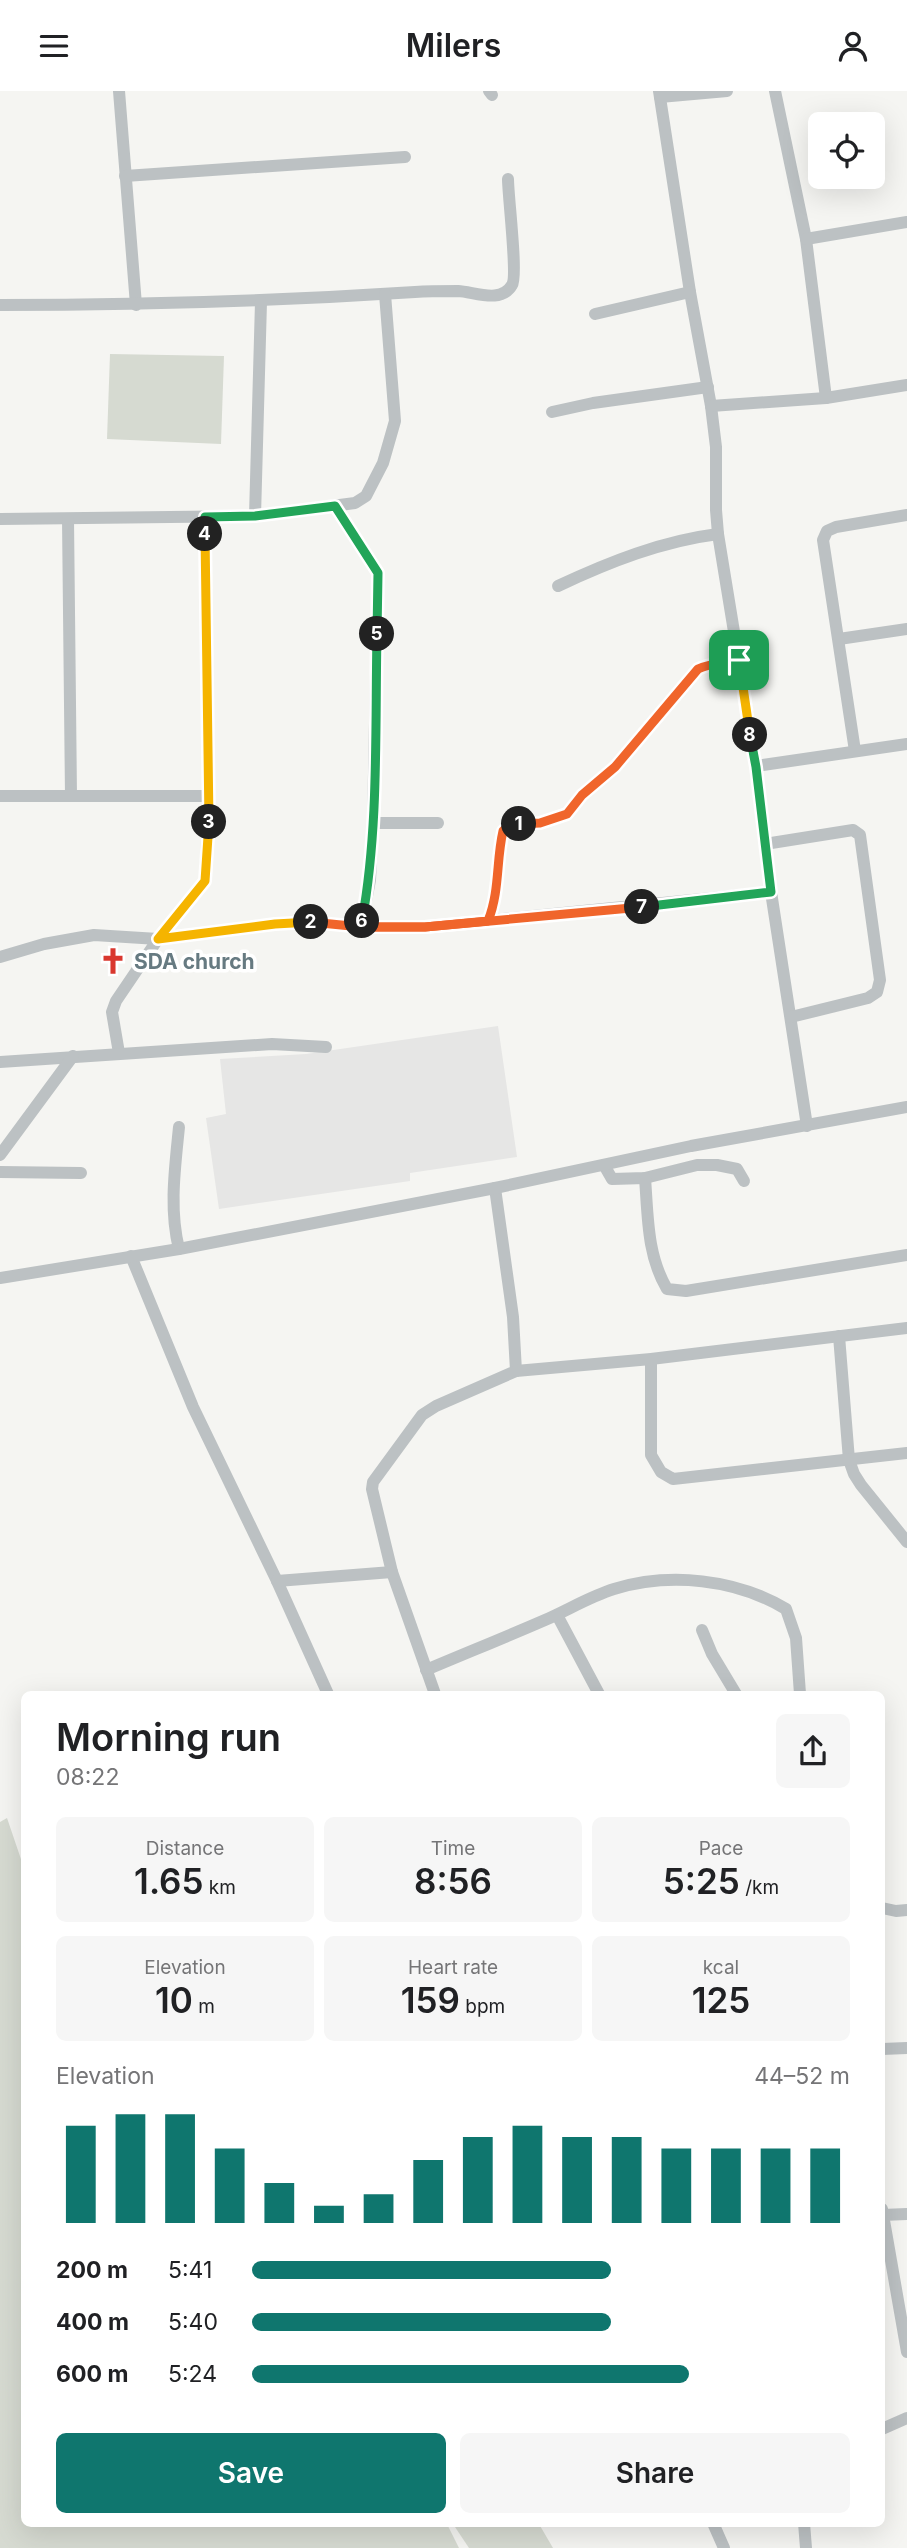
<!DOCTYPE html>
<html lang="en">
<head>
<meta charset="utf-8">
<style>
	:root { --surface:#fff; --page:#f6f6f6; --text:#202124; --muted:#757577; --accent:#0f766e }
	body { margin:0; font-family:Inter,sans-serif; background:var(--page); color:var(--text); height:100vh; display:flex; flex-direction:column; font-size:26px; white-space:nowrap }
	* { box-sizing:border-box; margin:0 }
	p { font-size:23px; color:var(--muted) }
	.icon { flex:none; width:38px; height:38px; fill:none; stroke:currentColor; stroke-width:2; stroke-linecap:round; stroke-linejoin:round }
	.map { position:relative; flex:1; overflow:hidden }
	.details { position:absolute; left:21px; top:1600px; width:864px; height:836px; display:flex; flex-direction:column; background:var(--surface); border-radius:10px; box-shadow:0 7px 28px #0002 }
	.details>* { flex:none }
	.tools { position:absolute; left:808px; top:21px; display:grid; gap:14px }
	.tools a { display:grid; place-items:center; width:77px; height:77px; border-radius:10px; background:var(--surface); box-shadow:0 7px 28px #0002; font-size:35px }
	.pin { position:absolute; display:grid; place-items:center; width:60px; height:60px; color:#fff; margin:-30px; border-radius:14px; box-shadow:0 4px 10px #0006 }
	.km { position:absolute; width:35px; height:35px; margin:-18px; border-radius:50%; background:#222; color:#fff; font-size:19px; line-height:35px; text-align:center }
	.round { display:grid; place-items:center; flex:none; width:74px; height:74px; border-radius:10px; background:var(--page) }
	.summary { display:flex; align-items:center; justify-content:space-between; height:119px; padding:0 35px }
	h1 { font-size:38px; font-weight:600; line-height:52px }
	.metrics { display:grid; grid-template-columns:repeat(3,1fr); gap:10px; height:119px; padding:7px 35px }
	.metrics div { display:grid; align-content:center; border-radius:10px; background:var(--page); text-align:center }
	.metrics b { font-size:35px; font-weight:600 }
	.metrics small { font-size:19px; font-weight:400 }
	.metrics p { font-size:19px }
	.chart { height:196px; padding:14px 35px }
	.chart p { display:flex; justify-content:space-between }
	.chart svg { width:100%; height:126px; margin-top:7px; stroke:var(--accent); stroke-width:6 }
	.button { display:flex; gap:14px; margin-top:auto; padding:14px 35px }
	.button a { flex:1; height:80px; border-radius:10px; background:var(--accent); color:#fff; font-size:28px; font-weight:600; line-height:80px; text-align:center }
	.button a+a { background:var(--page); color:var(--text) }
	ul { padding:0 35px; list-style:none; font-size:23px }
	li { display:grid; grid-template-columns:112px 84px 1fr; align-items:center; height:52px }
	li i { height:18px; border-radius:9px; background:var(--accent) }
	header { display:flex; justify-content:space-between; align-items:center; height:91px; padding:0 35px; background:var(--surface); font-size:32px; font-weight:600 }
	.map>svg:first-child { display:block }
</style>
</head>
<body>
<header><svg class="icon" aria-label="menu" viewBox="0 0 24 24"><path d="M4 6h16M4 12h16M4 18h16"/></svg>Milers<svg class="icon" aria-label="person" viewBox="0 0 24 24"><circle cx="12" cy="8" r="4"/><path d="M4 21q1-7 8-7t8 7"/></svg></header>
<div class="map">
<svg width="907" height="2457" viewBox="0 0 907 2457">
	<rect width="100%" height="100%" fill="#f5f5f2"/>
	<!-- built -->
	<polygon fill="#e6e6e5" points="498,935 517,1066 410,1082 410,1090 219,1118 206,1027 226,1023 220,968 306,963"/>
	<!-- green -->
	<g fill="#d6dad1">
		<polygon points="110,263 224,265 221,353 107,348"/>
		<polygon points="7,1727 24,1777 24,2432 447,2433 459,2457 0,2457 0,1731"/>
		<polygon points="453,2433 539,2433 553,2457 469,2457"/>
	</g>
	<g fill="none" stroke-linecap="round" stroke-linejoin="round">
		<!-- minor -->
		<g stroke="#bcc1c3" stroke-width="12">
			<polyline points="119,0 136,214"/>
			<polyline points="489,0 492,4"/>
			<polyline points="659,0 690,201 711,315 716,356 716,419 718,443 756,675 771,801 807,1035"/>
			<polyline points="775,0 806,148 826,307"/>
			<polyline points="660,6 727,0"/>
			<polyline points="125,85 405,66"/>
			<polyline points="806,148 907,131"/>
			<path d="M0 214C139 214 277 210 415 201 429 200 444 200 458 200 475 201 501 213 512 194 518 185 508 105 508 88"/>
			<polyline points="595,223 690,201"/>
			<polyline points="711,315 826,307 907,294"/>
			<polyline points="552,321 593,312 708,296"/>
			<polyline points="335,415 378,482 373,732 370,789 361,836"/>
			<polyline points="255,425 261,211"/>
			<polyline points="0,428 255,425 355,412 366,405 383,372 395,330 385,203"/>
			<polyline points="68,428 71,705"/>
			<path d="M558 495C609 471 662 450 718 443"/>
			<polyline points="839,548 907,538"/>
			<polyline points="855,660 823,449 827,440 836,436 907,424"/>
			<polyline points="756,675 907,653"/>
			<polyline points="0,705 209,705"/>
			<polyline points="373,732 438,732"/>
			<polyline points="765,753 853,739 860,744 880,889 877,901 868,907 791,926"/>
			<path d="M488 830C500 800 496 770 503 739L511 733 540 732 567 723 582 704 615 676 698 578C710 572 726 572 739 569"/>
			<polyline points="0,866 44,853 94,844 158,848 275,833 316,831 361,836 425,836 771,801"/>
			<polyline points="119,962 112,921 116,910 158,848 205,790 209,705 205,426"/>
			<polyline points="0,971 272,953 326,956"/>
			<path d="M179 1036C175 1077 169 1118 179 1158"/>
			<polyline points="0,1064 73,965"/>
			<polyline points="604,1074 612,1088 645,1087 697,1074 717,1074 737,1078 744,1090"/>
			<polyline points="0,1081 81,1082"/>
			<path d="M645 1087C648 1126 647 1164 667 1198L686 1200 907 1164"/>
			<polyline points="495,1097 513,1226 516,1280"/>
			<polyline points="131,1165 193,1316 277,1490 328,1603"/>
			<polyline points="0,1187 179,1158 495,1097 691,1055 907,1016"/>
			<polyline points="839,1245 849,1369 854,1383 861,1394 907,1451"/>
			<polyline points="651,1268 651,1364 661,1381 673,1388 907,1362"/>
			<polyline points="277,1490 392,1481"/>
			<polyline points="557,1524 599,1603"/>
			<polyline points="702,1539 712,1563 736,1603"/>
			<path d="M426 1579C466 1562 506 1546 545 1529 568 1519 591 1505 614 1498 670 1481 736 1488 786 1518L796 1547 800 1603"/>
			<polyline points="435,1603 392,1481 372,1398 373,1391 422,1324 436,1315 516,1280 651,1268 907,1237"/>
			<polyline points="882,1817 896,1820 907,1819"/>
			<polyline points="882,1958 907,1957"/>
			<polyline points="882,2118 907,2261"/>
			<polyline points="882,2124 907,2123"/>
			<polyline points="882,2338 907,2327"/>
			<polyline points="713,2432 724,2457"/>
			<polyline points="804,2432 806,2457"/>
		</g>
	</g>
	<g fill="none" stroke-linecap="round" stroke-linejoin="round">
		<defs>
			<path id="split-1" d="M519 733 540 732 567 723 582 704 615 676 698 578C710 572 726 572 739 569"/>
			<path id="split-2" d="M311 831 361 836H425L488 830C500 800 496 770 503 740L511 733H519"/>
			<polyline id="split-3" points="209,731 205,790 158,848 275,833 311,831"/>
			<polyline id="split-4" points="205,443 209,731"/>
			<polyline id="split-5" points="205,443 205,426 255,425 335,415 378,482 377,543"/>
			<path id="split-6" d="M362 830C379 736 375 638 377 543"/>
			<polyline id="split-7" points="362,830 361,836 425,836 642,816"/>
			<polyline id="split-8" points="642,816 771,801 756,676 750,644"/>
			<polyline id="split-9" points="739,569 750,644"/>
		</defs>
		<!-- split-1 casing -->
		<use href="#split-1" stroke="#fff" stroke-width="14"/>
		<!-- split-2 casing -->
		<use href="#split-2" stroke="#fff" stroke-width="14"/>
		<!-- split-3 casing -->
		<use href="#split-3" stroke="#fff" stroke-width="14"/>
		<!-- split-4 casing -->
		<use href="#split-4" stroke="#fff" stroke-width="14"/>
		<!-- split-5 casing -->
		<use href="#split-5" stroke="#fff" stroke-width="14"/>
		<!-- split-6 casing -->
		<use href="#split-6" stroke="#fff" stroke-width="14"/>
		<!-- split-7 casing -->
		<use href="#split-7" stroke="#fff" stroke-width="14"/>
		<!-- split-8 casing -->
		<use href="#split-8" stroke="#fff" stroke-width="14"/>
		<!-- split-9 casing -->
		<use href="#split-9" stroke="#fff" stroke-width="14"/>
		<!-- split-1 -->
		<use href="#split-1" stroke="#f0652b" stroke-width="9"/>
		<!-- split-2 -->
		<use href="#split-2" stroke="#f0652b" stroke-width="9"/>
		<!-- split-3 -->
		<use href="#split-3" stroke="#f5b400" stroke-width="9"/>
		<!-- split-4 -->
		<use href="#split-4" stroke="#f5b400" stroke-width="9"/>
		<!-- split-5 -->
		<use href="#split-5" stroke="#22a559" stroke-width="9"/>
		<!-- split-6 -->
		<use href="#split-6" stroke="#22a559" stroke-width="9"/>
		<!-- split-7 -->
		<use href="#split-7" stroke="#f0652b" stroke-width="9"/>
		<!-- split-8 -->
		<use href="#split-8" stroke="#22a559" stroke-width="9"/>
		<!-- split-9 -->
		<use href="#split-9" stroke="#f5b400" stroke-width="9"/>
	</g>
	<!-- icons -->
	<defs>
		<symbol id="church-bare" viewBox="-9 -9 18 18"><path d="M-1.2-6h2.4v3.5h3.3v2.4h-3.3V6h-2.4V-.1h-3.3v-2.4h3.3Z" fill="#d9372e" stroke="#fff" stroke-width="2.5" paint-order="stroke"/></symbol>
	</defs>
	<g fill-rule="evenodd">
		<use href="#church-bare" x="94" y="851" width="38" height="38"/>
	</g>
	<g text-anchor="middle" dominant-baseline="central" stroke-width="7" stroke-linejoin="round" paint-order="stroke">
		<!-- poi labels -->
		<g font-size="21" font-weight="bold" fill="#667a81" stroke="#fff" text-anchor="start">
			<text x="134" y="870">SDA church</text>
		</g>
	</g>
</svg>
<div class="tools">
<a><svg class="icon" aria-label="locate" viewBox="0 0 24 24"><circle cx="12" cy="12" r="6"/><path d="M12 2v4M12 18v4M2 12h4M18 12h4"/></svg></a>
</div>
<div class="pin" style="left:739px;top:569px;background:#1e9e55"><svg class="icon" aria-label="arrive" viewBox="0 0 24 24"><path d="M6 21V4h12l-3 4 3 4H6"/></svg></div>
<b class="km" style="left:519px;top:733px">1</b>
<b class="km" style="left:311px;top:831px">2</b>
<b class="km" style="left:209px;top:731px">3</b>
<b class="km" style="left:205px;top:443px">4</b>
<b class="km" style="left:377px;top:543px">5</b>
<b class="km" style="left:362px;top:830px">6</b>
<b class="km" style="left:642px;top:816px">7</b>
<b class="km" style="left:750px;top:644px">8</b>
<section class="details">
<div class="summary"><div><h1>Morning run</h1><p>08:22</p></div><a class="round"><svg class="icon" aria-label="share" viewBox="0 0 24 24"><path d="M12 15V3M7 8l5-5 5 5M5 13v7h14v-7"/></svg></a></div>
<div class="metrics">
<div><p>Distance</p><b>1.65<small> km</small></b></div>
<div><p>Time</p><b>8:56</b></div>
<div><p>Pace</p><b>5:25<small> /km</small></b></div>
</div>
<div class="metrics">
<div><p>Elevation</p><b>10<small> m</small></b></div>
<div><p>Heart rate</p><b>159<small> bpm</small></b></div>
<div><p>kcal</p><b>125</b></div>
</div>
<div class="chart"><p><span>Elevation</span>44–52 m</p>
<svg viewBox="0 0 160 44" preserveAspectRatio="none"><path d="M5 44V10M15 44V6M25 44V6M35 44V18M45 44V30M55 44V38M65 44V34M75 44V22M85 44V14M95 44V10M105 44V14M115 44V14M125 44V18M135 44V18M145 44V18M155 44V18"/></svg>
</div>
<ul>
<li><b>200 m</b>5:41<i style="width:60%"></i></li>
<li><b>400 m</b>5:40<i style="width:60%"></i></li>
<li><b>600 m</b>5:24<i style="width:73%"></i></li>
</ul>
<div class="button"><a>Save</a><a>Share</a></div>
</section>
</div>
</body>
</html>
